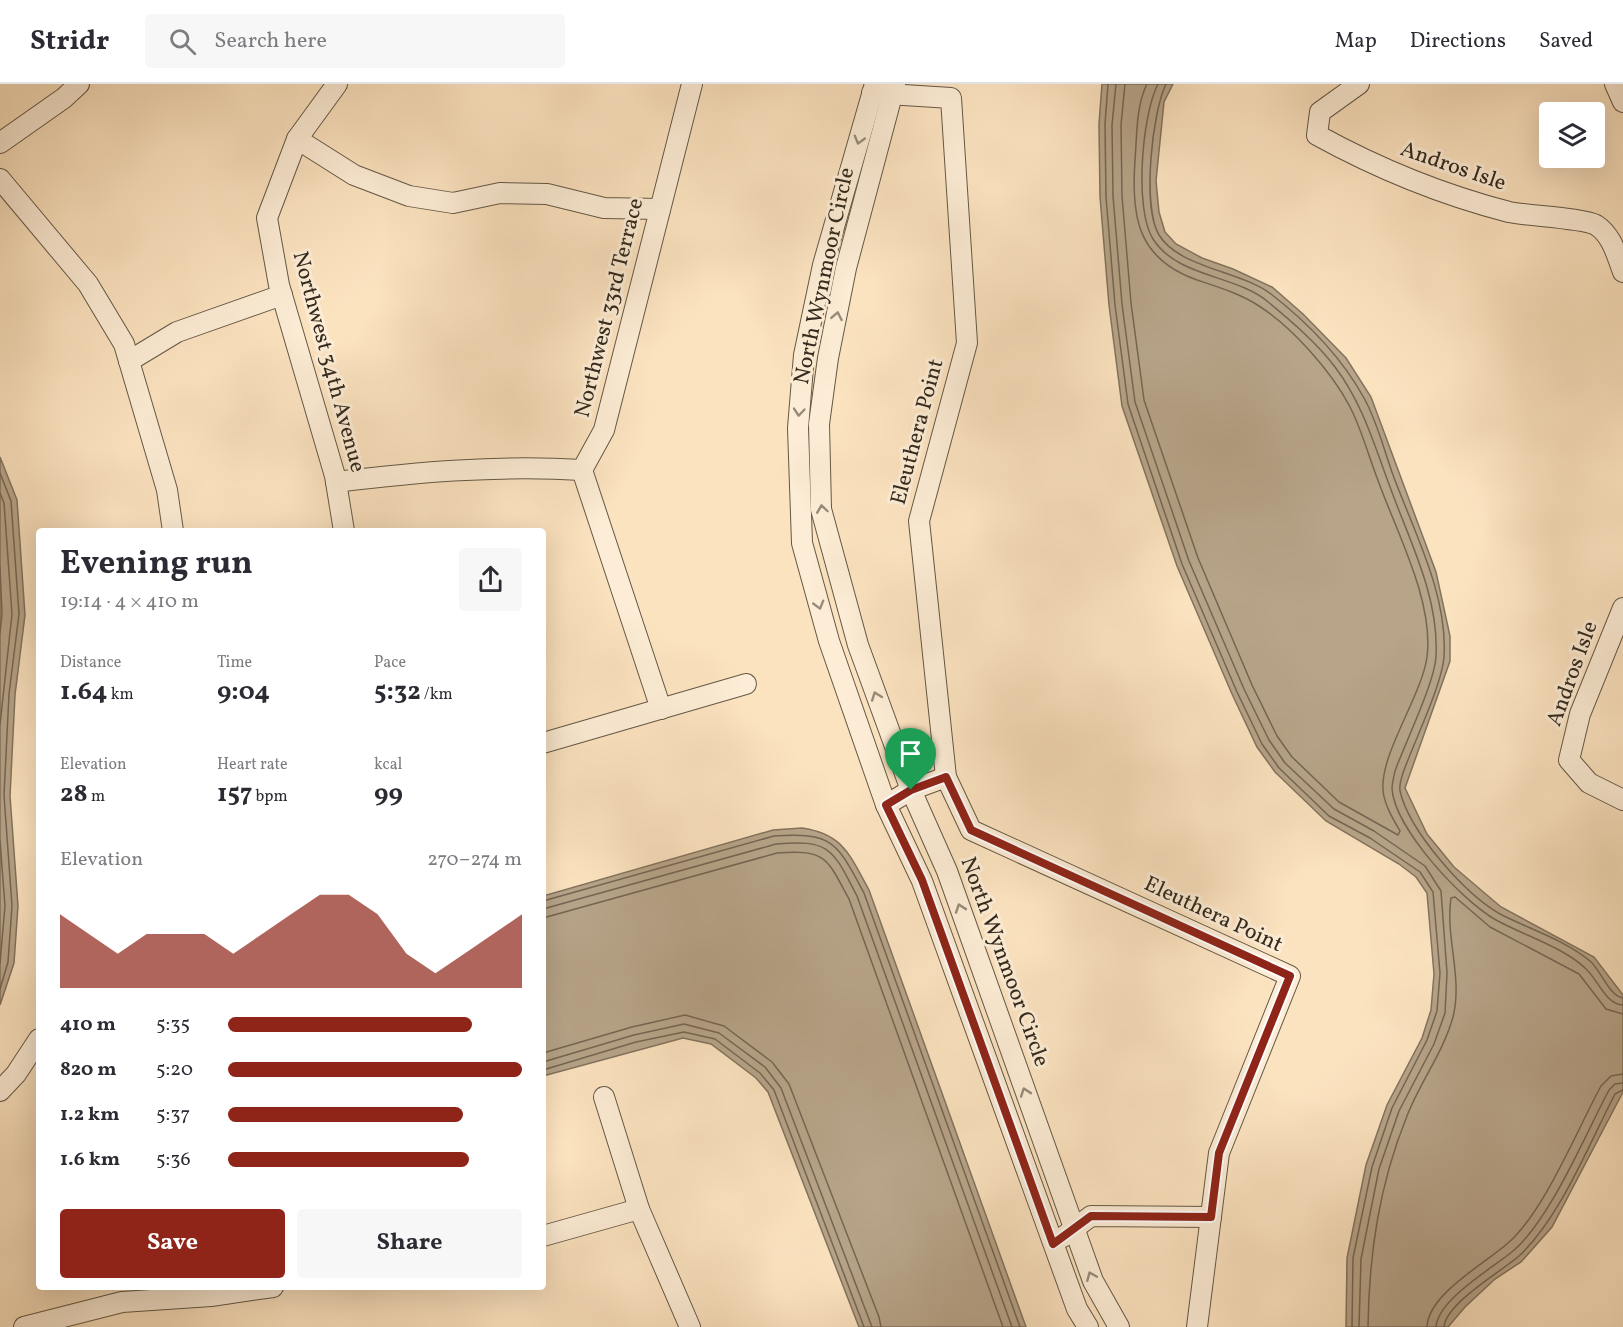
<!DOCTYPE html>
<html lang="en">
<head>
<meta charset="utf-8">
<style>
	:root { --surface:#fff; --page:#f7f7f7; --text:#2b2b33; --muted:#7c7c81; --line:#e1e1e2; --accent:#8f2418 }
	body { margin:0; font-family:Vollkorn,serif; background:var(--page); color:var(--text); height:100vh; display:flex; flex-direction:column; font-size:22px; white-space:nowrap }
	* { box-sizing:border-box; margin:0 }
	p { font-size:20px; color:var(--muted) }
	.icon { flex:none; width:33px; height:33px; fill:none; stroke:currentColor; stroke-width:2; stroke-linecap:round; stroke-linejoin:round }
	.map { position:relative; flex:1; overflow:hidden }
	.panel { position:absolute; left:36px; top:444px; width:510px; height:762px; display:flex; flex-direction:column; background:var(--surface); border-radius:6px; box-shadow:0 6px 24px #0002 }
	.panel>* { flex:none }
	.buttons { position:absolute; left:1539px; top:18px; display:grid; gap:12px }
	.buttons a { display:grid; place-items:center; width:66px; height:66px; border-radius:6px; background:var(--surface); box-shadow:0 6px 24px #0002; font-size:30px }
	.pin { position:absolute; display:grid; place-items:center; width:51px; height:51px; color:#fff; margin:-62px -26px; border-radius:50% 50% 50% 0; rotate:-45deg; box-shadow:0 0 6px #0007 }
	.pin .icon { rotate:45deg }
	.round { display:grid; place-items:center; flex:none; width:63px; height:63px; border-radius:6px; background:var(--page) }
	.summary { display:flex; align-items:center; justify-content:space-between; height:102px; padding:0 24px }
	h1 { font-size:33px; font-weight:700; line-height:45px }
	.stats { display:grid; grid-template-columns:repeat(3,1fr); gap:9px; height:102px; padding:6px 24px }
	.stats div { display:grid; align-content:center }
	.stats b { font-size:26px; font-weight:700 }
	.stats small { font-size:16px; font-weight:400 }
	.stats p { font-size:16px }
	.chart { height:168px; padding:12px 24px }
	.chart p { display:flex; justify-content:space-between }
	.chart svg { width:100%; height:108px; margin-top:6px; fill:var(--accent); opacity:.7 }
	.button { display:flex; gap:12px; margin-top:auto; padding:12px 24px }
	.button a { flex:1; height:69px; border-radius:6px; background:var(--accent); color:#fff; font-size:24px; font-weight:700; line-height:69px; text-align:center }
	.button a+a { background:var(--page); color:var(--text) }
	ul { padding:0 24px; list-style:none; font-size:20px }
	li { display:grid; grid-template-columns:96px 72px 1fr; align-items:center; height:45px }
	li i { height:15px; border-radius:8px; background:var(--accent) }
	header { display:flex; align-items:center; gap:36px; box-sizing:border-box; height:84px; padding:0 30px; background:var(--surface); border-bottom:2px solid var(--line) }
	header strong { font-size:28px }
	nav { display:flex; gap:33px; margin-inline-start:auto; font-size:21px }
	.search { width:420px; height:54px; background:var(--page); display:flex; align-items:center; gap:15px; box-sizing:border-box; padding:0 21px; border-radius:6px; color:var(--muted); font-size:22px }
	.map>svg:first-child { display:block }
</style>
</head>
<body>
<header>
<strong>Stridr</strong>
<div class="search"><svg class="icon" aria-label="search" viewBox="0 0 24 24"><circle cx="10" cy="10" r="6"/><path d="M15 15l6 6"/></svg>Search here</div>
<nav><a>Map</a><a>Directions</a><a>Saved</a></nav>
</header>
<div class="map">
<svg width="1623" height="1243" viewBox="0 0 1623 1243">
	<rect width="100%" height="100%" fill="#fce3c0"/>
	<filter id="stains"><feTurbulence type="fractalNoise" baseFrequency=".00333" numOctaves="4"/><feColorMatrix values="0 0 0 0 .2 0 0 0 0 .09 0 0 0 0 .02 0 0 0 .5 -.17"/></filter>
	<radialGradient id="worn" r=".72"><stop offset=".6" stop-color="#630" stop-opacity="0"/><stop offset="1" stop-color="#630" stop-opacity=".3"/></radialGradient>
	<!-- water -->
	<g fill="#b7a489" stroke="#82735e" stroke-width="1.5">
		<polygon points="1102,0 1173,0 1164,18 1156,97 1159,128 1165,148 1176,160 1202,174 1233,185 1272,203 1303,230 1346,274 1371,313 1436,488 1450,552 1450,577 1405,704 1427,750 1454,783 1501,823 1594,873 1623,911 1623,1008 1552,1143 1521,1178 1495,1195 1465,1223 1448,1243 1346,1243 1347,1174 1366,1081 1387,1021 1422,954 1431,926 1434,890 1427,809 1416,793 1399,780 1326,737 1275,688 1257,663 1232,610 1177,482 1122,322 1109,221 1100,113 1099,40"/>
		<polygon points="0,373 17,416 25,531 15,611 10,712 18,822 14,879 0,921"/>
		<path d="M802 744C844 750 850 772 869 806L1026 1243H859L768 1008 756 994 711 960 683 954 543 992V812L773 746Z"/>
	</g>
	<g fill="none" stroke-linecap="round" stroke-linejoin="round">
		<!-- shore -->
		<g stroke="#746653" stroke-width="1.5">
			<polyline points="1108,0 1105,40 1106,113 1115,221 1128,320 1182,480 1237,608 1262,660 1279,684 1329,732 1370,754 1420,788 1433,808 1440,889 1437,927 1427,956 1392,1024 1372,1083 1353,1174 1352,1243"/>
			<polyline points="1116,0 1112,41 1113,112 1122,220 1135,318 1189,477 1244,605 1269,656 1285,679 1334,725 1374,747 1425,782 1441,807 1447,889 1445,929 1434,960 1399,1027 1379,1085 1361,1175 1359,1243"/>
			<path d="M1125 0 1121 41 1122 112 1131 219 1144 316 1198 474 1252 601 1277 652 1292 673 1339 718 1398 751 1400 747C1393 735 1384 720 1383 706 1380 670 1422 611 1427 573 1434 518 1397 449 1379 399 1369 374 1362 346 1350 323 1332 288 1292 243 1259 222 1241 210 1218 203 1197 196 1137 175 1131 132 1135 76 1137 51 1136 22 1147 0"/>
			<path d="M1158 0C1142 31 1134 125 1153 155 1177 193 1235 191 1267 217 1291 237 1317 259 1335 283 1364 321 1376 367 1393 411 1412 462 1439 515 1436 572 1435 598 1405 659 1395 687 1394 692 1392 699 1392 705 1395 745 1462 817 1496 836 1523 851 1563 863 1585 884 1598 895 1605 920 1623 921"/>
			<path d="M1166 0C1152 29 1142 122 1159 151 1179 184 1241 187 1271 210 1307 238 1342 274 1364 314 1377 337 1384 366 1393 391 1414 448 1448 511 1444 573 1442 601 1413 660 1403 689 1401 695 1399 701 1400 707 1409 747 1465 810 1500 830 1529 845 1565 856 1590 877 1601 886 1609 912 1623 914"/>
			<polyline points="0,389 11,417 19,530 9,610 4,711 12,822 8,878 0,905"/>
			<polyline points="0,409 4,419 12,530 0,641"/>
			<polyline points="0,483 2,530 0,549"/>
			<polyline points="0,757 5,822 0,879"/>
			<path d="M543 817 774 752C834 748 837 759 864 809L1020 1243"/>
			<path d="M543 825 776 760C831 755 833 766 857 812L1012 1243"/>
			<path d="M543 834 777 769C827 765 827 775 849 815L1003 1243"/>
			<polyline points="543,969 632,943 685,931 724,942 772,978 789,1000 879,1233 881,1243"/>
			<polyline points="543,978 634,951 684,940 719,949 765,983 781,1004 872,1243"/>
			<polyline points="543,986 636,958 684,948 715,955 760,989 774,1006 864,1243"/>
			<path d="M1368 1243C1369 1170 1379 1101 1407 1032 1420 998 1443 969 1453 933 1463 893 1445 853 1451 814L1455 813 1490 843 1579 890 1606 925 1623 930"/>
			<path d="M1427 1243C1428 1210 1486 1179 1508 1159 1544 1128 1577 1046 1601 1002L1611 992 1623 990"/>
			<path d="M1436 1243C1438 1215 1493 1184 1513 1167 1550 1136 1585 1051 1609 1006L1615 1000 1623 999"/>
			<path d="M1444 1243C1446 1219 1502 1187 1519 1172 1560 1134 1589 1060 1615 1010L1623 1006"/>
		</g>
		<defs>
			<g id="street">
				<polyline points="337,0 297,55 267,134 279,201 335,392 344,447"/>
				<polyline points="875,0 823,181 804,271 798,344 802,459 829,557 886,721 922,797 1077,1225 1088,1243"/>
				<polyline points="895,0 846,184 828,274 819,340 821,425 858,561 911,706 947,787 1093,1197 1119,1243"/>
				<path d="M1359 0 1320 28 1317 51C1377 84 1443 111 1509 128 1528 132 1583 134 1596 141 1612 151 1617 172 1623 188"/>
				<polyline points="1615,0 1623,18"/>
				<polyline points="872,9 951,14 967,259 919,437 946,693 971,746 1290,892 1219,1069 1197,1243"/>
				<polyline points="297,55 354,91 409,112 453,119 500,109 547,110 604,124 660,125"/>
				<polyline points="0,59 64,14 79,0"/>
				<polyline points="0,95 88,200 124,260 167,406 173,447"/>
				<polyline points="129,277 177,248 282,211"/>
				<path d="M336 398C418 388 499 381 582 386"/>
				<polyline points="1623,524 1580,630 1569,676 1589,699 1623,716"/>
				<polyline points="661,625 582,386 604,346 692,0"/>
				<polyline points="543,659 746,600"/>
				<polyline points="886,721 911,706 946,693"/>
				<polyline points="0,1007 16,990 39,955"/>
				<polyline points="604,1013 639,1125 690,1243"/>
				<polyline points="543,1152 639,1125"/>
				<polyline points="1063,1153 1091,1132 1211,1133"/>
				<polyline points="24,1243 122,1218 211,1212 273,1203"/>
			</g>
		</defs>
		<!-- street casing -->
		<use href="#street" stroke="#645846" stroke-width="22"/>
		<!-- street -->
		<use href="#street" stroke="#fdedd6" stroke-width="20"/>
	</g>
	<!-- one-way arrows -->
	<defs><path id="oneway-chevron" d="M-2-3.5L2.5 0L-2 3.5" fill="none" stroke-width="1.6" stroke-linecap="round" stroke-linejoin="round" transform="scale(1.5)"/></defs>
	<g stroke="#988b7a">
		<use href="#oneway-chevron" transform="translate(859 56) rotate(106)"/>
		<use href="#oneway-chevron" transform="translate(837 232) rotate(-79)"/>
		<use href="#oneway-chevron" transform="translate(799 328) rotate(95)"/>
		<use href="#oneway-chevron" transform="translate(822 425) rotate(-98)"/>
		<use href="#oneway-chevron" transform="translate(819 521) rotate(74)"/>
		<use href="#oneway-chevron" transform="translate(876 612) rotate(-110)"/>
		<use href="#oneway-chevron" transform="translate(960 824) rotate(-109)"/>
		<use href="#oneway-chevron" transform="translate(1025 1008) rotate(-109)"/>
		<use href="#oneway-chevron" transform="translate(1091 1192) rotate(-113)"/>
	</g>
	<g fill="none" stroke-linecap="round" stroke-linejoin="round">
		<defs>
			<polygon id="route" points="946,693 971,746 1290,892 1219,1069 1211,1133 1091,1132 1053,1160 922,796 886,721 911,706"/>
		</defs>
		<!-- route casing -->
		<use href="#route" stroke="#fff" stroke-width="12"/>
		<!-- route -->
		<use href="#route" stroke="#8f2418" stroke-width="8"/>
	</g>
	<g text-anchor="middle" dominant-baseline="central" stroke-width="6" stroke-linejoin="round" paint-order="stroke">
		<!-- street labels -->
		<g font-size="22" fill="#32291d" stroke="#fdedd6">
			<text transform="translate(1453 83) rotate(19)">Andros Isle</text>
			<text transform="translate(825 192) rotate(-78)">North Wynmoor Circle</text>
			<text transform="translate(610 224) rotate(-76)">Northwest 33rd Terrace</text>
			<text transform="translate(328 278) rotate(75)">Northwest 34th Avenue</text>
			<text transform="translate(918 348) rotate(-75)">Eleuthera Point</text>
			<text transform="translate(1573 590) rotate(-70)">Andros Isle</text>
			<text transform="translate(1213 831) rotate(25)">Eleuthera Point</text>
			<text transform="translate(1004 878) rotate(70)">North Wynmoor Circle</text>
		</g>
	</g>
	<rect width="100%" height="100%" filter="url(#stains)"/>
	<rect width="100%" height="100%" fill="url(#worn)"/>
</svg>
<div class="buttons">
<a><svg class="icon" aria-label="layers" viewBox="0 0 24 24"><path d="M12 4l9 5-9 5-9-5zM3 14l9 5 9-5"/></svg></a>
</div>
<div class="pin" style="left:911px;top:706px;background:#1e9e55"><svg class="icon" aria-label="arrive" viewBox="0 0 24 24"><path d="M6 21V4h12l-3 4 3 4H6"/></svg></div>
<section class="panel">
<div class="summary"><div><h1>Evening run</h1><p>19:14 · 4 × 410 m</p></div><a class="round"><svg class="icon" aria-label="share" viewBox="0 0 24 24"><path d="M12 15V3M7 8l5-5 5 5M5 13v7h14v-7"/></svg></a></div>
<div class="stats">
<div><p>Distance</p><b>1.64<small> km</small></b></div>
<div><p>Time</p><b>9:04</b></div>
<div><p>Pace</p><b>5:32<small> /km</small></b></div>
</div>
<div class="stats">
<div><p>Elevation</p><b>28<small> m</small></b></div>
<div><p>Heart rate</p><b>157<small> bpm</small></b></div>
<div><p>kcal</p><b>99</b></div>
</div>
<div class="chart"><p><span>Elevation</span>270–274 m</p>
<svg viewBox="0 0 160 44" preserveAspectRatio="none"><path d="M0 44V14L10 22L20 30L30 22L40 22L50 22L60 30L70 22L80 14L90 6L100 6L110 14L120 30L130 38L140 30L150 22L160 14V44z"/></svg>
</div>
<ul>
<li><b>410 m</b>5:35<i style="width:83%"></i></li>
<li><b>820 m</b>5:20<i style="width:100%"></i></li>
<li><b>1.2 km</b>5:37<i style="width:80%"></i></li>
<li><b>1.6 km</b>5:36<i style="width:82%"></i></li>
</ul>
<div class="button"><a>Save</a><a>Share</a></div>
</section>
</div>
</body>
</html>
